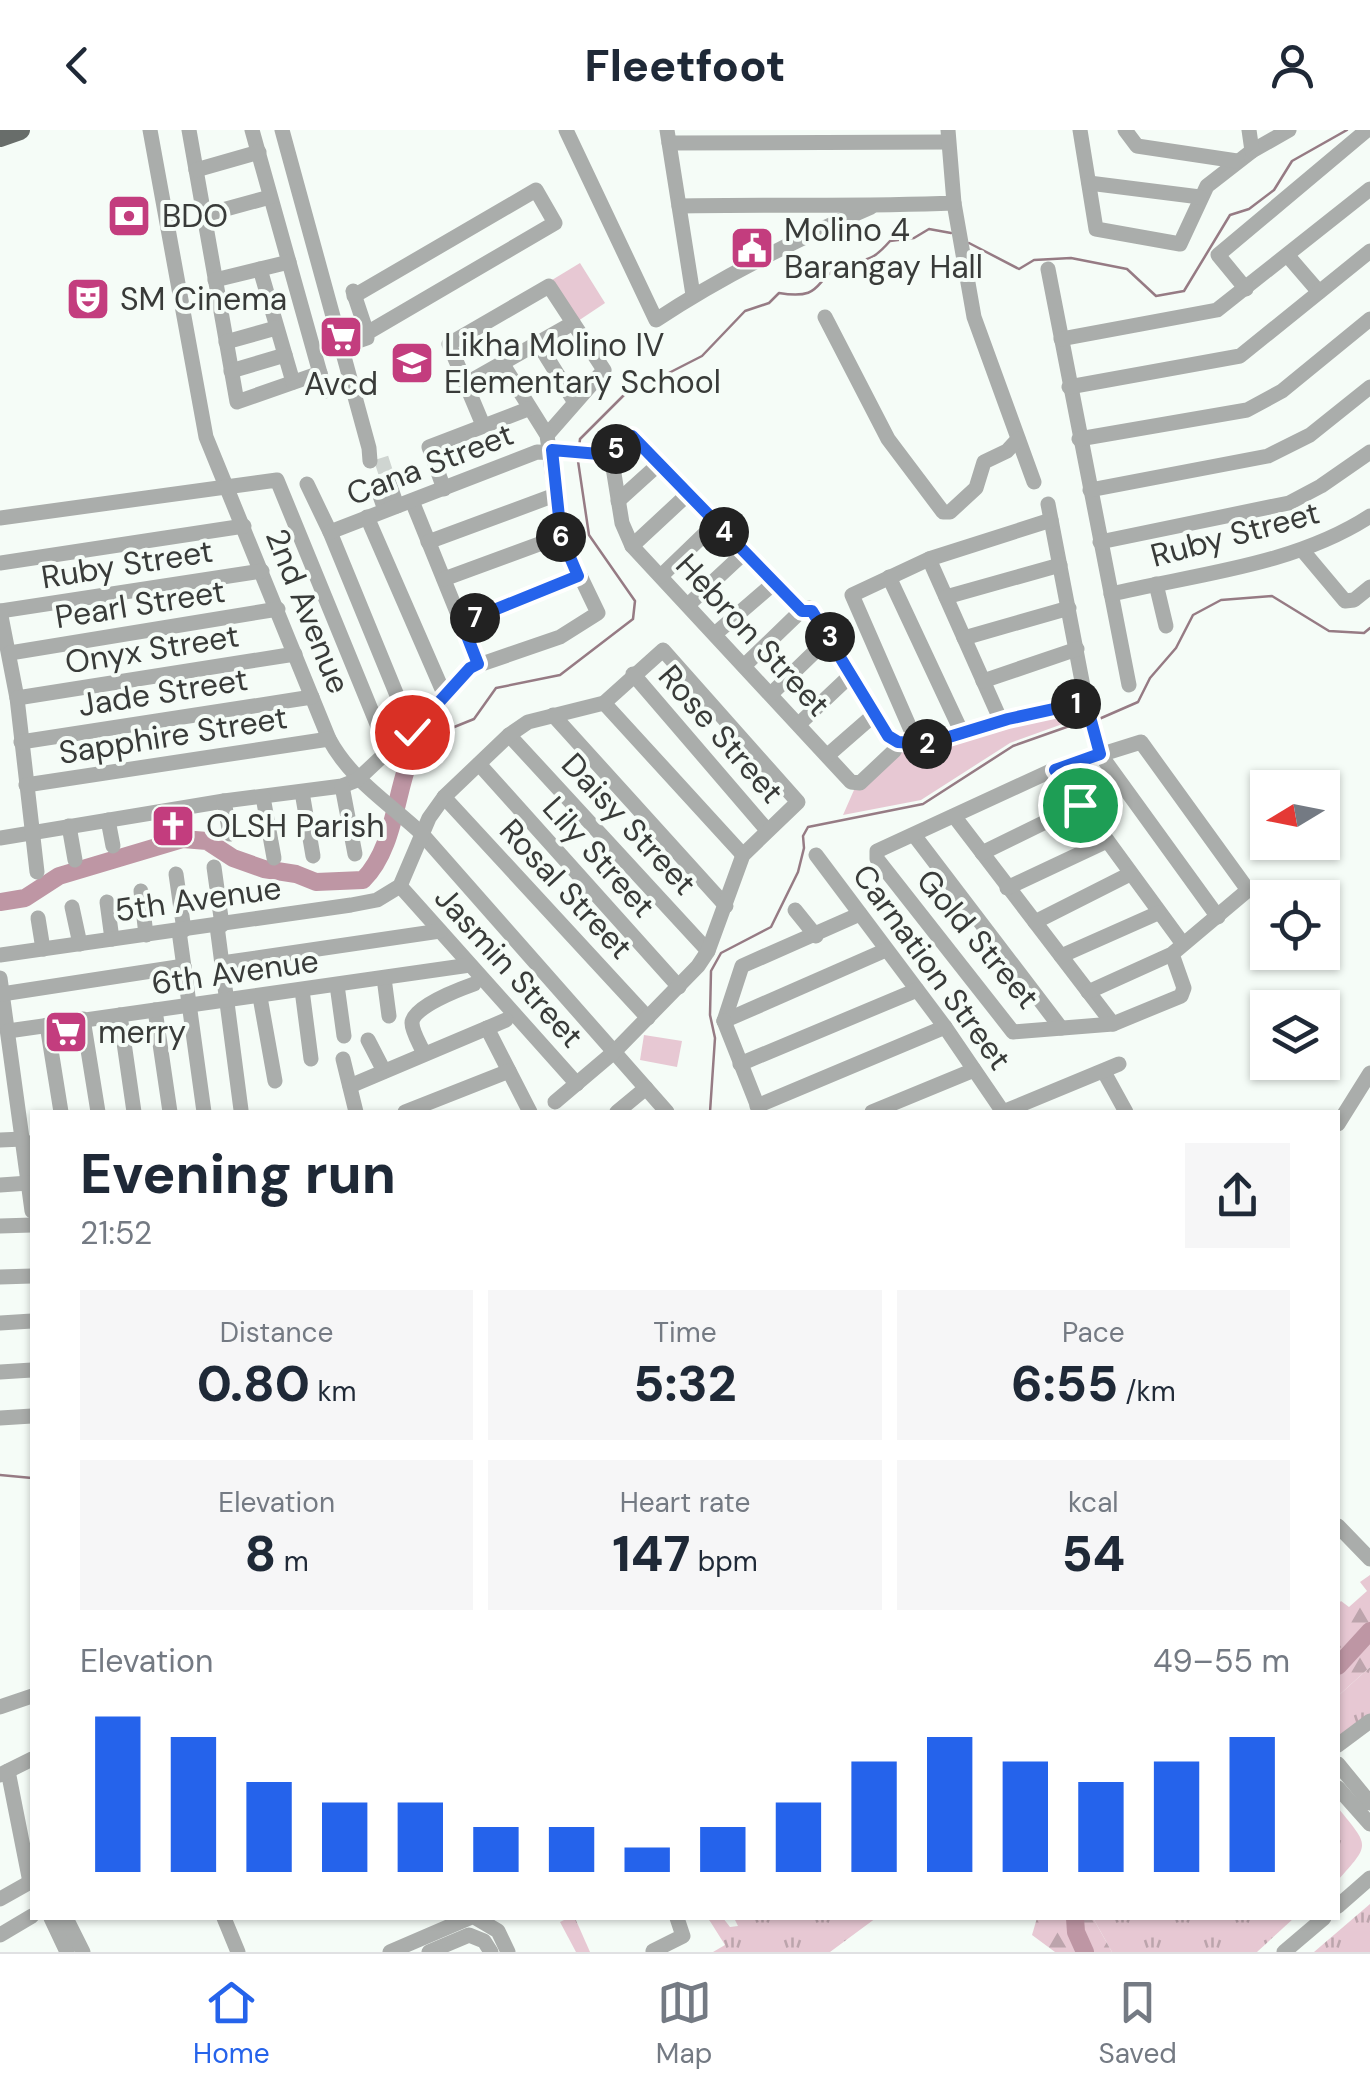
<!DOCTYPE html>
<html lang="en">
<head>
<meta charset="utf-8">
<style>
	:root { --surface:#fff; --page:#f6f6f7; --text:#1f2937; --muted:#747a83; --line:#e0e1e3; --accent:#2563eb }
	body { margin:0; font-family:"DM Sans",sans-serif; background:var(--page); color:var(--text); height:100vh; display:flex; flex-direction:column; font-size:38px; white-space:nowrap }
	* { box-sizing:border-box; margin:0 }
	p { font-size:32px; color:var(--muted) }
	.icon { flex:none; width:55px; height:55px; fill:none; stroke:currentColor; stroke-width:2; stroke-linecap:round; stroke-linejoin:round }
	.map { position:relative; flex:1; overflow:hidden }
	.details { position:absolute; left:30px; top:980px; width:1310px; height:810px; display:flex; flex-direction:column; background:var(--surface); border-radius:0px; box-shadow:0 2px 8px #0004 }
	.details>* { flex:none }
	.needle { width:65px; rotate:260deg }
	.fabs { position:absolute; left:1250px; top:640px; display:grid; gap:20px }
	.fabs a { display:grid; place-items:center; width:90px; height:90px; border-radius:0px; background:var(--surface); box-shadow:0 2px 8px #0004; font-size:50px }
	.pin { position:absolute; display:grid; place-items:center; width:85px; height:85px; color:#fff; margin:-42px; border:5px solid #fff; border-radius:50%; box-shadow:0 2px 10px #0007 }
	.km { position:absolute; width:50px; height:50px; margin:-25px; border-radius:50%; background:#222; color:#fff; font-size:28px; line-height:50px; text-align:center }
	.round { display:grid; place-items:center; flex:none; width:105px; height:105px; border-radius:0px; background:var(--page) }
	.head { display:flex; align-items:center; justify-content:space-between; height:170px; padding:0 50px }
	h1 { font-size:55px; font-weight:800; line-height:75px }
	.stats { display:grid; grid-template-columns:repeat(3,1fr); gap:15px; height:170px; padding:10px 50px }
	.stats div { display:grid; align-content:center; border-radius:0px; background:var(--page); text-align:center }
	.stats b { font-size:50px; font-weight:800 }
	.stats small { font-size:28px; font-weight:400 }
	.stats p { font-size:28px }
	.chart { height:280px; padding:20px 50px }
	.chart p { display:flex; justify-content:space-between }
	.chart svg { width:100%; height:180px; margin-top:10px; stroke:var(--accent); stroke-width:6 }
	header { display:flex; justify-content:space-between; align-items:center; height:130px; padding:0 50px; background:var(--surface); font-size:45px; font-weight:800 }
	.tab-bar { display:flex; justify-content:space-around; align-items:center; height:140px; border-top:2px solid var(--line); background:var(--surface); font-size:28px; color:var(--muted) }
	.tab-bar a { display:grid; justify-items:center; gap:5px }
	.tab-bar .selected { color:var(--accent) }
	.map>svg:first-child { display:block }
</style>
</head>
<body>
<header><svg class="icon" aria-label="back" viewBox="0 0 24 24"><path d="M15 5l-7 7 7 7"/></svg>Fleetfoot<svg class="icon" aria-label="person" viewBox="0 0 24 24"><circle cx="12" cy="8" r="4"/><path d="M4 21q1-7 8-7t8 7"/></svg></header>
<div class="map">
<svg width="1370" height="1822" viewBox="0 0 1370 1822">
	<defs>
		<pattern id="grass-tufts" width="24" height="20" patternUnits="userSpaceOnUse" patternTransform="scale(2.5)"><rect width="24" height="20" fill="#e7c8d3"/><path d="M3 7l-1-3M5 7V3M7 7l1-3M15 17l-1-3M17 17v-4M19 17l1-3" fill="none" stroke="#bca4ac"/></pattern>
		<pattern id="forest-firs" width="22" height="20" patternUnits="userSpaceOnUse" patternTransform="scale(2.5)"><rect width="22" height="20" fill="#e7c8d3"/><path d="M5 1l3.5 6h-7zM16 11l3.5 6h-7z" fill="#bca4ac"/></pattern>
	</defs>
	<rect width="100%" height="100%" fill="#f5fcf7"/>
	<!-- grass -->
	<g fill="url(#grass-tufts)">
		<polygon points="1370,1537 1370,1585 1338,1609 1338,1566"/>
		<path d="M1338 1678C1370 1717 1370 1714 1338 1750Z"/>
		<polygon points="1370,1774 1370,1822 1314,1822"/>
		<polygon points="568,1788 575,1788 590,1822 576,1822 560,1792"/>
		<polygon points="708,1788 723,1788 730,1797 738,1796 734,1788 876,1788 830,1822 713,1822 725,1815"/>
		<polygon points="1093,1788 1294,1788 1257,1822 1112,1822"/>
	</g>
	<!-- forest -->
	<g fill="url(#forest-firs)">
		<polygon points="1370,1445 1370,1537 1338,1566 1338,1474 1341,1471 1349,1477 1367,1461 1360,1452"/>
		<polygon points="1037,1788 1093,1788 1112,1822 1055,1822 1032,1805"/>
	</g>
	<!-- park -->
	<g fill="#e7c8d3">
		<polygon points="580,133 605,173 578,191 552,150"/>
		<polygon points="1073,582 1082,587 1010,613 921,670 843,685 854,660 898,624 902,615"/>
		<polygon points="644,905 682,911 677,937 640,930"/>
	</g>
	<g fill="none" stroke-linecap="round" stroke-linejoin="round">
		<!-- stream -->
		<g stroke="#967b84" stroke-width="2.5">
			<polyline points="969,113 1019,139 1034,130 1071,128 1127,139 1156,166 1184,161 1230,85 1249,79 1274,60 1292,31 1347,0"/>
			<path d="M579 318 580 309 631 258 640 251 657 249 702 226 745 181 769 173 779 163C825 171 813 148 841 137 867 126 869 135 890 111L914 108 929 99 951 103"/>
			<polyline points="1099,589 1138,572 1150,548 1176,518 1193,485 1221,470 1272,466 1329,501 1364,503 1370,498"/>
			<polyline points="414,617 432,606 474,589 496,558 560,545 633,489 635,471 589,405 578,331"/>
			<polyline points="710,982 715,908 710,885 711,841 721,823 771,797 798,742 804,718 803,706 808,697 923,674 1013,616 1078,593"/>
			<polyline points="0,1345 32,1348"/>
		</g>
		<!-- river -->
		<g stroke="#be96a4" stroke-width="18">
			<path d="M0 772 25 768 59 746 183 709 207 711 233 728 264 739 296 744 316 752 363 750C396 717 395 659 414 617"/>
			<polyline points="1338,1536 1370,1501"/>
			<polyline points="1075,1788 1076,1802 1085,1822"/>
		</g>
		<!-- minor-tunnel -->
		<polyline stroke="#cfd5d1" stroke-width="15" stroke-dasharray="15 8" stroke-linecap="butt" points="381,328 389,353"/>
		<!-- minor -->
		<g stroke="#aaadab" stroke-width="15">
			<path d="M150 0 206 307 329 609C351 650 389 673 422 704L667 982"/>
			<polyline points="189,0 237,272 320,243"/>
			<polyline points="252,0 325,261"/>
			<polyline points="282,0 369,318 370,331"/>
			<path d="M566 0 656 190C724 145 797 109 871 77"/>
			<polyline points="667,0 693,165"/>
			<polyline points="1080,0 1096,99 1180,114 1207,56 1252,21 1289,0"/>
			<polyline points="1125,0 1137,16 1237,31"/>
			<polyline points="1249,0 1252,21"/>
			<polyline points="669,13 948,12"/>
			<polyline points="196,40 259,22"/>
			<polyline points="1089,53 1200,67"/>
			<polyline points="954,73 974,187 1034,352"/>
			<path d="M679 76C771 74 862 77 954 73L948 0"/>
			<polyline points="204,85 270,67"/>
			<polyline points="1288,126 1319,162"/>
			<polyline points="260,139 293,252"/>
			<polyline points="1048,139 1129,555"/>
			<polyline points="215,150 289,132"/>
			<polyline points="1246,159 1218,125 1367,0"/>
			<polyline points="353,161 367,203"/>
			<polyline points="825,187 888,309 943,382 950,382 976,358 984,332 1007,321 1018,309"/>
			<polyline points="1061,209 1217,180 1370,59"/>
			<polyline points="226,212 276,198"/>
			<polyline points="538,213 574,271"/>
			<polyline points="341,217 367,208 367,203 555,93 536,60 354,166"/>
			<polyline points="231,241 285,225"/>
			<polyline points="467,253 573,193"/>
			<polyline points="1069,257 1240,226 1370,121"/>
			<polyline points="483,295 449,214 549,156 604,240 547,305"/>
			<polyline points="1079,309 1247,280 1282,261 1370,189"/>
			<polyline points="611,325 622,393 632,416 851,652 860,653 894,621 899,612"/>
			<polyline points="611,325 628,307 634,307 801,481"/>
			<polyline points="389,353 397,376"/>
			<polyline points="307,354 330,402 412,602 470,538 560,507 598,483 561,406 547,305 502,233"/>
			<polyline points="377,357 385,380"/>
			<polyline points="444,359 429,317 528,279"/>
			<polyline points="1090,360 1268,326 1310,305 1370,257"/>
			<polyline points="412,371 478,534"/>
			<polyline points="618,371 660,333"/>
			<polyline points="1048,374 1086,572 1100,624 1218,787"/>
			<polyline points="367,387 445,566"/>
			<polyline points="0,388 277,350 388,621 357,650 342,656 224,671 0,708"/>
			<polyline points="330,402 537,322 611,325"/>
			<polyline points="428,412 555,365"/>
			<polyline points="1100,412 1289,373 1321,356 1370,322"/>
			<polyline points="632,416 688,364"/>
			<polyline points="1303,421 1345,471 1354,470 1370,457"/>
			<polyline points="929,429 1001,591"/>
			<polyline points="0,433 244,396"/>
			<polyline points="661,446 716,393"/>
			<polyline points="889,447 962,603"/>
			<polyline points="444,449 561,406"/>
			<polyline points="1156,454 1166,496"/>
			<path d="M1111 464C1197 444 1295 435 1370 386"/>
			<polyline points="946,467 1060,435"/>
			<polyline points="688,475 744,423"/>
			<polyline points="0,481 262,441"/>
			<polyline points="0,481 17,568 37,742"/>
			<polyline points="801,481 809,478 812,481 887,606 899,612 926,614 1001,591 1086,572"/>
			<polyline points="462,493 578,447"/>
			<polyline points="715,504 773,454"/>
			<polyline points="964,508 1069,478"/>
			<polyline points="10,523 278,479"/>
			<polyline points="744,536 801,481"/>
			<polyline points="633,544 767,700"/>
			<polyline points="983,551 1077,519"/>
			<polyline points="771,564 830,507"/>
			<polyline points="17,568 295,524"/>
			<polyline points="604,573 743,725"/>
			<polyline points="553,585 726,776"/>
			<polyline points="799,594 852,544"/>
			<polyline points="509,605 708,821"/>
			<polyline points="21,612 312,567"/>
			<polyline points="917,614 852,465 929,429 1051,390"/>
			<polyline points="828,625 875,584"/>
			<polyline points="479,634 679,857"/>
			<polyline points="1055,639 1183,814"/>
			<polyline points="26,655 329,609"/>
			<polyline points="342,656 355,724"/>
			<polyline points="302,662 313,726"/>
			<polyline points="263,667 274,728"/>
			<polyline points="444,667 648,888"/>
			<polyline points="224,671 230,704"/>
			<polyline points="954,686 1113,894"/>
			<polyline points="108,690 113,716"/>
			<polyline points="69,696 75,730"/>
			<polyline points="914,705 1061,898"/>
			<polyline points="982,723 1080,675"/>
			<polyline points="816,725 945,897 1003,982"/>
			<polyline points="214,737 222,795"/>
			<polyline points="176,744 184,800"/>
			<polyline points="400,756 577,954"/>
			<polyline points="1007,758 1107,711"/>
			<polyline points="141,761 146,805"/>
			<polyline points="107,772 112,809"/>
			<polyline points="72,777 80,814"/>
			<polyline points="795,780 816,806"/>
			<polyline points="38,788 43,819"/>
			<polyline points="1035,792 1130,744"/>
			<polyline points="217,796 241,980"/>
			<polyline points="179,801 204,982"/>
			<polyline points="0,825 351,775 377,770 400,756 429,688 444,667 509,605 528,592 604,573 663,520 798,672 743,725 708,821 698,836 614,922 555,972"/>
			<polyline points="1061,826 1158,783"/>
			<polyline points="222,833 440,801"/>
			<polyline points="0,848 32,1081"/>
			<polyline points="384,848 389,886"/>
			<polyline points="337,855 344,906"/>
			<polyline points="302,860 311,929"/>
			<polyline points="1088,862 1172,824 1248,760 1141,612 1055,639 877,721 877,729 1013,902 1113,894 1181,866 1184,858 1172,824"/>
			<polyline points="2,864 184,836"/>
			<polyline points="260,867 275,951"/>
			<polyline points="155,880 170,982"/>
			<polyline points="120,885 134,982"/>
			<polyline points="83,889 98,982"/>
			<polyline points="724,891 742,836 860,784"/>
			<polyline points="724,891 886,820"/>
			<polyline points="724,891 760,982"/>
			<polyline points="47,895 61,982"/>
			<polyline points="487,898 530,982"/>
			<polyline points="8,901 470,835"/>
			<polyline points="368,910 384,941"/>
			<path d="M424 924C421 916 412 902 412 893 412 877 460 859 474 854"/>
			<polyline points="343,929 356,982"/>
			<polyline points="740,934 917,860"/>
			<polyline points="1104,942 1126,982"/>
			<polyline points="350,956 506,890"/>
			<polyline points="757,976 945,897"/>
			<polyline points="405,982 509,941"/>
			<polyline points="617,982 646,958"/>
			<polyline points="872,982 974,940"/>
			<polyline points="1003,982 1119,934"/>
			<polyline points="1338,994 1370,943"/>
			<polyline points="0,1010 23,1009"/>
			<polyline points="0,1055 29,1053"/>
			<polyline points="0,1096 32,1095"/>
			<polyline points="0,1147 32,1146"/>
			<polyline points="0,1193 32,1191"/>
			<polyline points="0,1242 32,1240"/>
			<polyline points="0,1288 32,1286"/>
			<polyline points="1338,1396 1370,1429"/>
			<polyline points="0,1577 32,1566"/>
			<polyline points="1338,1615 1370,1591"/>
			<polyline points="1338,1634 1370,1673"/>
			<polyline points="8,1641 30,1752"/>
			<polyline points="0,1645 32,1629"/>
			<polyline points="1338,1658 1370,1694"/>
			<polyline points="0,1769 32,1751"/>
			<polyline points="1338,1776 1370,1748"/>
			<polyline points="51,1788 67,1822"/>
			<polyline points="66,1788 83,1822"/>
			<polyline points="224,1788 238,1822"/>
			<polyline points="476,1788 498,1801 508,1822"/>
			<polyline points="0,1805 32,1786"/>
			<polyline points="653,1821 683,1806 677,1788"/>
			<polyline points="390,1822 469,1788"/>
			<polyline points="429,1822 469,1805 484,1811 491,1822"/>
			<polyline points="1284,1822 1324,1788"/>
		</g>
		<!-- major -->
		<polyline stroke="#686d6a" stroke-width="20" points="0,7 20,0"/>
	</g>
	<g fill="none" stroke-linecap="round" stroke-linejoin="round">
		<defs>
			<polyline id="route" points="412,602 470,538 478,534 462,493 578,446 561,406 552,320 611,325 632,306 802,481 812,481 888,606 898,612 926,614 1008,589 1086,572 1100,624 1055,640 1080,675"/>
		</defs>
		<!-- route casing -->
		<use href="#route" stroke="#fff" stroke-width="20"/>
		<!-- route -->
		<use href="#route" stroke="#2563eb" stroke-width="12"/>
	</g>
	<!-- icons -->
	<defs>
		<symbol id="bank-square" viewBox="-11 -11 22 22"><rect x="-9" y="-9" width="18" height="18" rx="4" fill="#c33d7e" stroke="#f5fcf7"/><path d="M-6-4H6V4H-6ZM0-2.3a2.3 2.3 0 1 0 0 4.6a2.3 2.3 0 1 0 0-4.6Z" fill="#fff"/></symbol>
		<symbol id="civic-square" viewBox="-11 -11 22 22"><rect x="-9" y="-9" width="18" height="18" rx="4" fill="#c33d7e" stroke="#f5fcf7"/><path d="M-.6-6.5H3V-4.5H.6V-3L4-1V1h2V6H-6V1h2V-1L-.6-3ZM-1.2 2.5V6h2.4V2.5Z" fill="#fff"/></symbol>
		<symbol id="theatre-square" viewBox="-11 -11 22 22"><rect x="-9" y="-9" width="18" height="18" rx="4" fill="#c33d7e" stroke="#f5fcf7"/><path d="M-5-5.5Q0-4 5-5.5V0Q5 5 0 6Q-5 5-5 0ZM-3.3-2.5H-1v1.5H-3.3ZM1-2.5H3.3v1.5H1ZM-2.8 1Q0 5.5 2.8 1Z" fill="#fff"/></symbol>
		<symbol id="supermarket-square" viewBox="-11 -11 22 22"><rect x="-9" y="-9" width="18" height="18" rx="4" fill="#c33d7e" stroke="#f5fcf7"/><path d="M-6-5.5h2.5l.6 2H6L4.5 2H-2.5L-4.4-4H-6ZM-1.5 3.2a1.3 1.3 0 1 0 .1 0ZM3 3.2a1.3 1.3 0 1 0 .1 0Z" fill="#fff"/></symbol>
		<symbol id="school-square" viewBox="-11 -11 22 22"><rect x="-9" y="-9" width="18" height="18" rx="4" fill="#c33d7e" stroke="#f5fcf7"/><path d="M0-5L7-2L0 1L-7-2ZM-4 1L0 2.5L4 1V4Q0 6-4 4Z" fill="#fff"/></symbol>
		<symbol id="church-square" viewBox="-11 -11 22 22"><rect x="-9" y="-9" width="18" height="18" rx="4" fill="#c33d7e" stroke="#f5fcf7"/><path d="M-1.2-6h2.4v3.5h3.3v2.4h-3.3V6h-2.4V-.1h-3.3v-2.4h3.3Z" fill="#fff"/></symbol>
	</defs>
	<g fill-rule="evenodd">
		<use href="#bank-square" x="104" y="61" width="50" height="50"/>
		<use href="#civic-square" x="727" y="93" width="50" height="50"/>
		<use href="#theatre-square" x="63" y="144" width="50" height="50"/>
		<use href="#supermarket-square" x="316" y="182" width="50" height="50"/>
		<use href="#school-square" x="387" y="208" width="50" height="50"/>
		<use href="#church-square" x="148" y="671" width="50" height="50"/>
		<use href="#supermarket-square" x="41" y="877" width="50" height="50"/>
	</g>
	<g text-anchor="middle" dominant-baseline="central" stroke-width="8" stroke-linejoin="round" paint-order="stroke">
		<!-- poi labels -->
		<g font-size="32" fill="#393b39" stroke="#f5fcf7" text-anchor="start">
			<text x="162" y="86">BDO</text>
			<text x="784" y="100">Molino 4<tspan x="784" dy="37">Barangay Hall</tspan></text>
			<text x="120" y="169">SM Cinema</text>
			<text x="444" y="215">Likha Molino IV<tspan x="444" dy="37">Elementary School</tspan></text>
			<text x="341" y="254" text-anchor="middle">Avcd</text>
			<text x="206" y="696">OLSH Parish</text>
			<text x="98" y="902">merry</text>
		</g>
		<!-- street labels -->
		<g font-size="32" fill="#393b39" stroke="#f5fcf7">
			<text transform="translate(430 334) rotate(-21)">Cana Street</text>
			<text transform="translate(1235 404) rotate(-15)">Ruby Street</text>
			<text transform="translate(127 434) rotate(-9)">Ruby Street</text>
			<text transform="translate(140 474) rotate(-9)">Pearl Street</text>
			<text transform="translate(308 481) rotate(68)">2nd Avenue</text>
			<text transform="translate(753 505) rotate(47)">Hebron Street</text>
			<text transform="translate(152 519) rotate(-9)">Onyx Street</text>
			<text transform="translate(163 562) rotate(-9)">Jade Street</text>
			<text transform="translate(721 604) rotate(49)">Rose Street</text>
			<text transform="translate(173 605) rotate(-9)">Sapphire Street</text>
			<text transform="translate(629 694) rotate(47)">Daisy Street</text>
			<text transform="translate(599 727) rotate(48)">Lily Street</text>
			<text transform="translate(566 759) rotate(47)">Rosal Street</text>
			<text transform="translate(198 769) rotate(-8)">5th Avenue</text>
			<text transform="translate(978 809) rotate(50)">Gold Street</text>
			<text transform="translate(509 837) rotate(48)">Jasmin Street</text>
			<text transform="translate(932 837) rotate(54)">Carnation Street</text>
			<text transform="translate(235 842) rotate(-8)">6th Avenue</text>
		</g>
	</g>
</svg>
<div class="fabs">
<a><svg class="needle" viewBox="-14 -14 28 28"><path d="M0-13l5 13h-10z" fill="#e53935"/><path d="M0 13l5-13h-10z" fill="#747a83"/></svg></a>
<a><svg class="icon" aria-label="locate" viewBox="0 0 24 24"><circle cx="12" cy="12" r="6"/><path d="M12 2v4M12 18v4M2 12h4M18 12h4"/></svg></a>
<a><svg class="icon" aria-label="layers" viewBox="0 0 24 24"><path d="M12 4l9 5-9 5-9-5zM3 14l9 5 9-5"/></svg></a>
</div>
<div class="pin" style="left:1080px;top:675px;background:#1e9e55"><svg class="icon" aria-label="arrive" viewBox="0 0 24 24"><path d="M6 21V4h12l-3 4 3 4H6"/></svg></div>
<div class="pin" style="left:412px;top:602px;background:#d93025"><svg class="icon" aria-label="check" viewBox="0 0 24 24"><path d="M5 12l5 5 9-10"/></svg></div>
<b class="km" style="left:1076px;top:574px">1</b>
<b class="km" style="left:927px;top:614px">2</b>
<b class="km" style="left:830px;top:507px">3</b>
<b class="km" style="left:724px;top:402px">4</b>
<b class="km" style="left:616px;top:319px">5</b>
<b class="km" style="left:561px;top:407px">6</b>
<b class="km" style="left:475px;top:488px">7</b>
<section class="details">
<div class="head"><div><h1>Evening run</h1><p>21:52</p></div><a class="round"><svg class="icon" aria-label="share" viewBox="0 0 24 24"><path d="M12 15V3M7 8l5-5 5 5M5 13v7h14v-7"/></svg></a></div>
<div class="stats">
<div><p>Distance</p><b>0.80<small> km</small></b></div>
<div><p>Time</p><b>5:32</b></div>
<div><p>Pace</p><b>6:55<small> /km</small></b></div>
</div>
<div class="stats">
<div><p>Elevation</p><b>8<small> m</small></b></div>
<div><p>Heart rate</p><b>147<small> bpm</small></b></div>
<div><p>kcal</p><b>54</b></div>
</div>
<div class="chart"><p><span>Elevation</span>49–55 m</p>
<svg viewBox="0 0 160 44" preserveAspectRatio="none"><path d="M5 44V6M15 44V11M25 44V22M35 44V27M45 44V27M55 44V33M65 44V33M75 44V38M85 44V33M95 44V27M105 44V17M115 44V11M125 44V17M135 44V22M145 44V17M155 44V11"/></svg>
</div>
</section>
</div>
<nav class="tab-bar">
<a class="selected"><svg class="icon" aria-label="home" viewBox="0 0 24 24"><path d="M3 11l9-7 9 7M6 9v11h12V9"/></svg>Home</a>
<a><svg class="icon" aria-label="map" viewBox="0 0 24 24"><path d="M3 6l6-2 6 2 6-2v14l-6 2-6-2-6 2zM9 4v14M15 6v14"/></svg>Map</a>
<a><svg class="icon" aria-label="saved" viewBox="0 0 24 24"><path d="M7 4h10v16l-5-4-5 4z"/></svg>Saved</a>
</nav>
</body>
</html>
